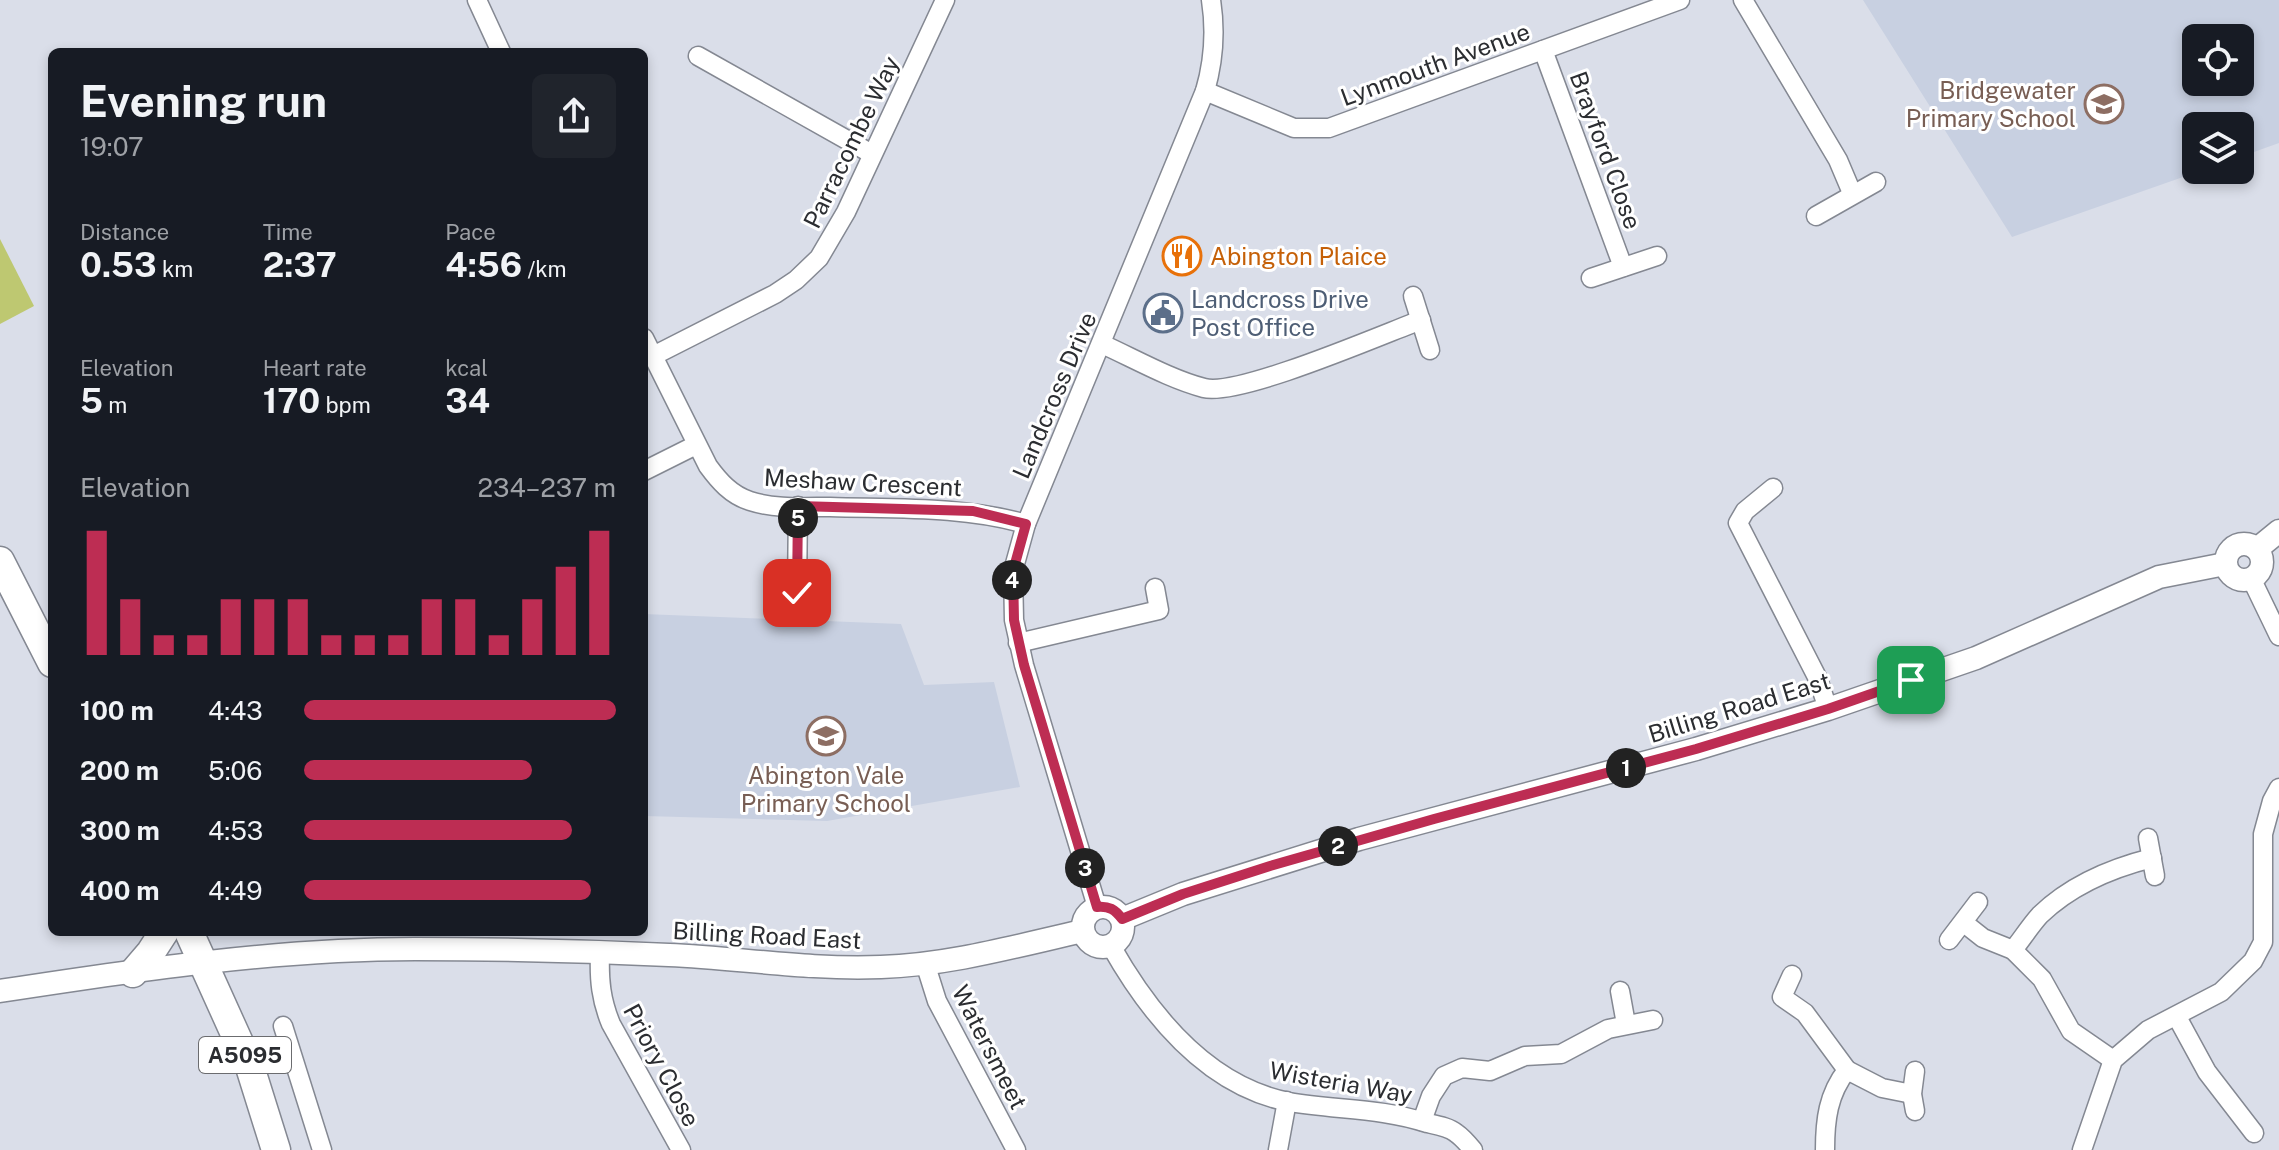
<!DOCTYPE html>
<html lang="en">
<head>
<meta charset="utf-8">
<style>
	:root { --surface:#171b24; --page:#20242c; --text:#f1f3f6; --muted:#9ea1a6; --accent:#bd2d53 }
	body { margin:0; font-family:"Public Sans",sans-serif; background:var(--page); color:var(--text); height:100vh; display:flex; flex-direction:column; font-size:30px; white-space:nowrap }
	* { box-sizing:border-box; margin:0 }
	p { font-size:26px; color:var(--muted) }
	.icon { flex:none; width:44px; height:44px; fill:none; stroke:currentColor; stroke-width:2; stroke-linecap:round; stroke-linejoin:round }
	.map { position:relative; flex:1; overflow:hidden }
	.details { position:absolute; left:48px; top:48px; width:600px; height:888px; display:flex; flex-direction:column; background:var(--surface); border-radius:12px; box-shadow:0 4px 12px #0003 }
	.details>* { flex:none }
	.controls { position:absolute; left:2182px; top:24px; display:grid; gap:16px }
	.controls a { display:grid; place-items:center; width:72px; height:72px; border-radius:12px; background:var(--surface); box-shadow:0 4px 12px #0003; font-size:40px }
	.pin { position:absolute; display:grid; place-items:center; width:68px; height:68px; color:#fff; margin:-34px; border-radius:16px; box-shadow:0 4px 12px #0006 }
	.km { position:absolute; width:40px; height:40px; margin:-20px; border-radius:50%; background:#222; color:#fff; font-size:22px; line-height:40px; text-align:center }
	.round { display:grid; place-items:center; flex:none; width:84px; height:84px; border-radius:12px; background:var(--page) }
	.summary { display:flex; align-items:center; justify-content:space-between; height:136px; padding:0 32px }
	h1 { font-size:44px; font-weight:700; line-height:60px }
	.figures { display:grid; grid-template-columns:repeat(3,1fr); gap:12px; height:136px; padding:8px 32px }
	.figures div { display:grid; align-content:center }
	.figures b { font-size:34px; font-weight:700 }
	.figures small { font-size:22px; font-weight:400 }
	.figures p { font-size:22px }
	.chart { height:224px; padding:16px 32px }
	.chart p { display:flex; justify-content:space-between }
	.chart svg { width:100%; height:144px; margin-top:8px; stroke:var(--accent); stroke-width:6 }
	ul { padding:0 32px; list-style:none; font-size:26px }
	li { display:grid; grid-template-columns:128px 96px 1fr; align-items:center; height:60px }
	li i { height:20px; border-radius:10px; background:var(--accent) }
	.map>svg:first-child { display:block }
</style>
</head>
<body>
<div class="map">
<svg width="2279" height="1150" viewBox="0 0 2279 1150">
	<rect width="100%" height="100%" fill="#dadee9"/>
	<!-- built -->
	<g fill="#c8d0e1" fill-rule="evenodd">
		<path d="M1863 0H2279V143L2240 157V126H2196V170H2203L2012 237ZM2196 38H2240V82H2196Z"/>
		<polygon points="644,614 901,624 924,685 994,682 1020,787 827,821 644,816"/>
	</g>
	<!-- green -->
	<polygon fill="#bec871" points="0,239 34,306 0,324"/>
	<g fill="none" stroke-linecap="round" stroke-linejoin="round">
		<defs>
			<g id="minor">
				<polyline points="477,0 501,52"/>
				<polyline points="1743,0 1838,160 1852,193"/>
				<polyline points="1543,50 1623,267"/>
				<polyline points="698,56 872,154"/>
				<polyline points="1205,91 1294,128 1329,128 1680,0"/>
				<polyline points="1816,216 1876,182"/>
				<polyline points="1591,278 1657,256"/>
				<polyline points="1413,296 1430,350"/>
				<path d="M644 338 708 466C719 481 731 495 750 501 774 509 804 507 830 507 896 509 963 506 1026 524"/>
				<path d="M1102 344C1135 359 1170 379 1204 388 1238 397 1381 335 1421 320"/>
				<polyline points="653,356 775,294 796,280 819,258 846,212 945,0"/>
				<polyline points="644,471 696,445"/>
				<polyline points="1773,488 1745,511 1738,523 1818,679 1828,709"/>
				<polyline points="2251,578 2279,636"/>
				<polyline points="797,593 798,506"/>
				<polyline points="1018,643 1159,610 1155,588"/>
				<polyline points="2148,838 2155,876"/>
				<path d="M1097 907 1024 665 1014 620 1013 571 1026 524 1205 91C1214 60 1216 32 1211 0"/>
				<polyline points="1964,923 1983,938 2013,950 2042,979 2071,1031 2113,1060"/>
				<polyline points="1949,940 1978,902"/>
				<path d="M1111 946C1150 1015 1207 1086 1289 1102 1336 1110 1382 1108 1427 1123 1436 1125 1449 1127 1456 1133 1462 1137 1468 1144 1473 1150"/>
				<path d="M2013 950C2022 939 2030 926 2040 915 2070 886 2112 868 2152 858"/>
				<path d="M600 954C599 980 601 1000 611 1024L681 1150"/>
				<polyline points="925,963 937,1001 1016,1150"/>
				<path d="M1792 975 1782 997 1805 1013 1847 1070C1828 1094 1825 1120 1825 1150"/>
				<polyline points="1620,991 1626,1024"/>
				<polyline points="2177,1017 2207,1072 2254,1133"/>
				<polyline points="283,1026 322,1150"/>
				<polyline points="1847,1070 1882,1088 1912,1094"/>
				<polyline points="1915,1111 1912,1094 1915,1071"/>
				<polyline points="1422,1121 1431,1096 1444,1076 1462,1068 1490,1071 1525,1056 1561,1054 1608,1029 1653,1020"/>
				<polyline points="1278,1150 1287,1101"/>
				<polyline points="2082,1150 2113,1060 2148,1030 2221,992 2253,961 2263,942 2263,834 2272,801 2279,788"/>
			</g>
			<g id="tertiary">
				<circle cx="2244" cy="562" r="18"/>
				<polyline points="2257,549 2279,531"/>
				<circle cx="1103" cy="927" r="20"/>
				<polyline points="1122,919 1183,894 1359,839 1696,749 1828,709 1976,658 2159,577 2225,564"/>
				<path d="M0 991C137 970 276 949 415 949 500 949 585 951 669 955 739 958 810 970 881 967 949 965 1016 946 1083 931"/>
			</g>
			<g id="primary">
				<polyline points="0,561 52,663"/>
				<polyline points="189,932 250,1067 276,1150"/>
				<polyline points="133,973 151,952 164,932"/>
			</g>
		</defs>
		<!-- minor casing -->
		<use href="#minor" stroke="#848892" stroke-width="21"/>
		<!-- tertiary casing -->
		<use href="#tertiary" stroke="#848892" stroke-width="25"/>
		<!-- primary casing -->
		<use href="#primary" stroke="#848892" stroke-width="31"/>
		<!-- minor -->
		<use href="#minor" stroke="#fff" stroke-width="18"/>
		<!-- tertiary -->
		<use href="#tertiary" stroke="#fff" stroke-width="22"/>
		<!-- primary -->
		<use href="#primary" stroke="#fff" stroke-width="28"/>
	</g>
	<g fill="none" stroke-linecap="round" stroke-linejoin="round">
		<defs>
			<path id="route" d="M797 593 798 506 973 511 1026 524 1013 571 1014 620 1024 665 1097 907C1109 906 1115 909 1122 919L1183 894 1270 866 1434 819 1696 749 1828 709 1911 680"/>
		</defs>
		<!-- route casing -->
		<use href="#route" stroke="#fff" stroke-width="16"/>
		<!-- route -->
		<use href="#route" stroke="#bd2d53" stroke-width="10"/>
	</g>
	<!-- icons -->
	<defs>
		<symbol id="school-ring" viewBox="-11 -11 22 22"><circle r="9.5" fill="#fff" stroke="#8d6e63" stroke-width="1.5"/><path d="M0-5L7-2L0 1L-7-2ZM-4 1L0 2.5L4 1V4Q0 6-4 4Z" fill="#8d6e63"/></symbol>
		<symbol id="restaurant-ring" viewBox="-11 -11 22 22"><circle r="9.5" fill="#fff" stroke="#e8710a" stroke-width="1.5"/><path d="M-5-6h1v4h1v-4h1v4h1v-4h1v5L-1.5 .5V6h-2V.5L-5-1ZM5-6V6H3V1.5H1.5Q1.5-4 5-6Z" fill="#e8710a"/></symbol>
		<symbol id="civic-ring" viewBox="-11 -11 22 22"><circle r="9.5" fill="#fff" stroke="#5c6f8a" stroke-width="1.5"/><path d="M-.6-6.5H3V-4.5H.6V-3L4-1V1h2V6H-6V1h2V-1L-.6-3ZM-1.2 2.5V6h2.4V2.5Z" fill="#5c6f8a"/></symbol>
	</defs>
	<g fill-rule="evenodd">
		<use href="#school-ring" x="2082" y="82" width="44" height="44"/>
		<use href="#restaurant-ring" x="1160" y="234" width="44" height="44"/>
		<use href="#civic-ring" x="1141" y="291" width="44" height="44"/>
		<use href="#school-ring" x="804" y="714" width="44" height="44"/>
	</g>
	<g text-anchor="middle" dominant-baseline="central" stroke-width="6" stroke-linejoin="round" paint-order="stroke">
		<!-- shield labels -->
		<rect fill="#fff" stroke="#6b6c6f" stroke-width="2" x="199" y="1037" width="92" height="36" rx="6"/>
		<g font-size="22" font-weight="bold" fill="#2b2d31">
			<text x="245" y="1055">A5095</text>
		</g>
		<!-- street labels -->
		<g font-size="24" fill="#2b2d31" stroke="#fff">
			<text transform="translate(1435 64) rotate(-20)">Lynmouth Avenue</text>
			<text transform="translate(851 142) rotate(-64)">Parracombe Way</text>
			<text transform="translate(1606 150) rotate(70)">Brayford Close</text>
			<text transform="translate(1054 395) rotate(-67)">Landcross Drive</text>
			<text transform="translate(863 482) rotate(3)">Meshaw Crescent</text>
			<text transform="translate(1739 707) rotate(-17)">Billing Road East</text>
			<text transform="translate(767 935) rotate(3)">Billing Road East</text>
			<text transform="translate(990 1047) rotate(63)">Watersmeet</text>
			<text transform="translate(662 1065) rotate(62)">Priory Close</text>
			<text transform="translate(1341 1082) rotate(10)">Wisteria Way</text>
		</g>
		<!-- education labels -->
		<g font-size="24" fill="#785e54" stroke="#fff" text-anchor="end">
			<text x="2076" y="90">Bridgewater<tspan x="2076" dy="28">Primary School</tspan></text>
			<text x="826" y="775" text-anchor="middle">Abington Vale<tspan x="826" dy="28">Primary School</tspan></text>
		</g>
		<!-- food labels -->
		<g font-size="24" fill="#c56008" stroke="#fff" text-anchor="start">
			<text x="1210" y="256">Abington Plaice</text>
		</g>
		<!-- service labels -->
		<g font-size="24" fill="#4e5e75" stroke="#fff" text-anchor="start">
			<text x="1191" y="299">Landcross Drive<tspan x="1191" dy="28">Post Office</tspan></text>
		</g>
	</g>
</svg>
<div class="controls">
<a><svg class="icon" aria-label="locate" viewBox="0 0 24 24"><circle cx="12" cy="12" r="6"/><path d="M12 2v4M12 18v4M2 12h4M18 12h4"/></svg></a>
<a><svg class="icon" aria-label="layers" viewBox="0 0 24 24"><path d="M12 4l9 5-9 5-9-5zM3 14l9 5 9-5"/></svg></a>
</div>
<div class="pin" style="left:1911px;top:680px;background:#1e9e55"><svg class="icon" aria-label="arrive" viewBox="0 0 24 24"><path d="M6 21V4h12l-3 4 3 4H6"/></svg></div>
<div class="pin" style="left:797px;top:593px;background:#d93025"><svg class="icon" aria-label="check" viewBox="0 0 24 24"><path d="M5 12l5 5 9-10"/></svg></div>
<b class="km" style="left:1626px;top:768px">1</b>
<b class="km" style="left:1338px;top:846px">2</b>
<b class="km" style="left:1085px;top:868px">3</b>
<b class="km" style="left:1012px;top:580px">4</b>
<b class="km" style="left:798px;top:518px">5</b>
<section class="details">
<div class="summary"><div><h1>Evening run</h1><p>19:07</p></div><a class="round"><svg class="icon" aria-label="share" viewBox="0 0 24 24"><path d="M12 15V3M7 8l5-5 5 5M5 13v7h14v-7"/></svg></a></div>
<div class="figures">
<div><p>Distance</p><b>0.53<small> km</small></b></div>
<div><p>Time</p><b>2:37</b></div>
<div><p>Pace</p><b>4:56<small> /km</small></b></div>
</div>
<div class="figures">
<div><p>Elevation</p><b>5<small> m</small></b></div>
<div><p>Heart rate</p><b>170<small> bpm</small></b></div>
<div><p>kcal</p><b>34</b></div>
</div>
<div class="chart"><p><span>Elevation</span>234–237 m</p>
<svg viewBox="0 0 160 44" preserveAspectRatio="none"><path d="M5 44V6M15 44V27M25 44V38M35 44V38M45 44V27M55 44V27M65 44V27M75 44V38M85 44V38M95 44V38M105 44V27M115 44V27M125 44V38M135 44V27M145 44V17M155 44V6"/></svg>
</div>
<ul>
<li><b>100 m</b>4:43<i style="width:100%"></i></li>
<li><b>200 m</b>5:06<i style="width:73%"></i></li>
<li><b>300 m</b>4:53<i style="width:86%"></i></li>
<li><b>400 m</b>4:49<i style="width:92%"></i></li>
</ul>
</section>
</div>
</body>
</html>
